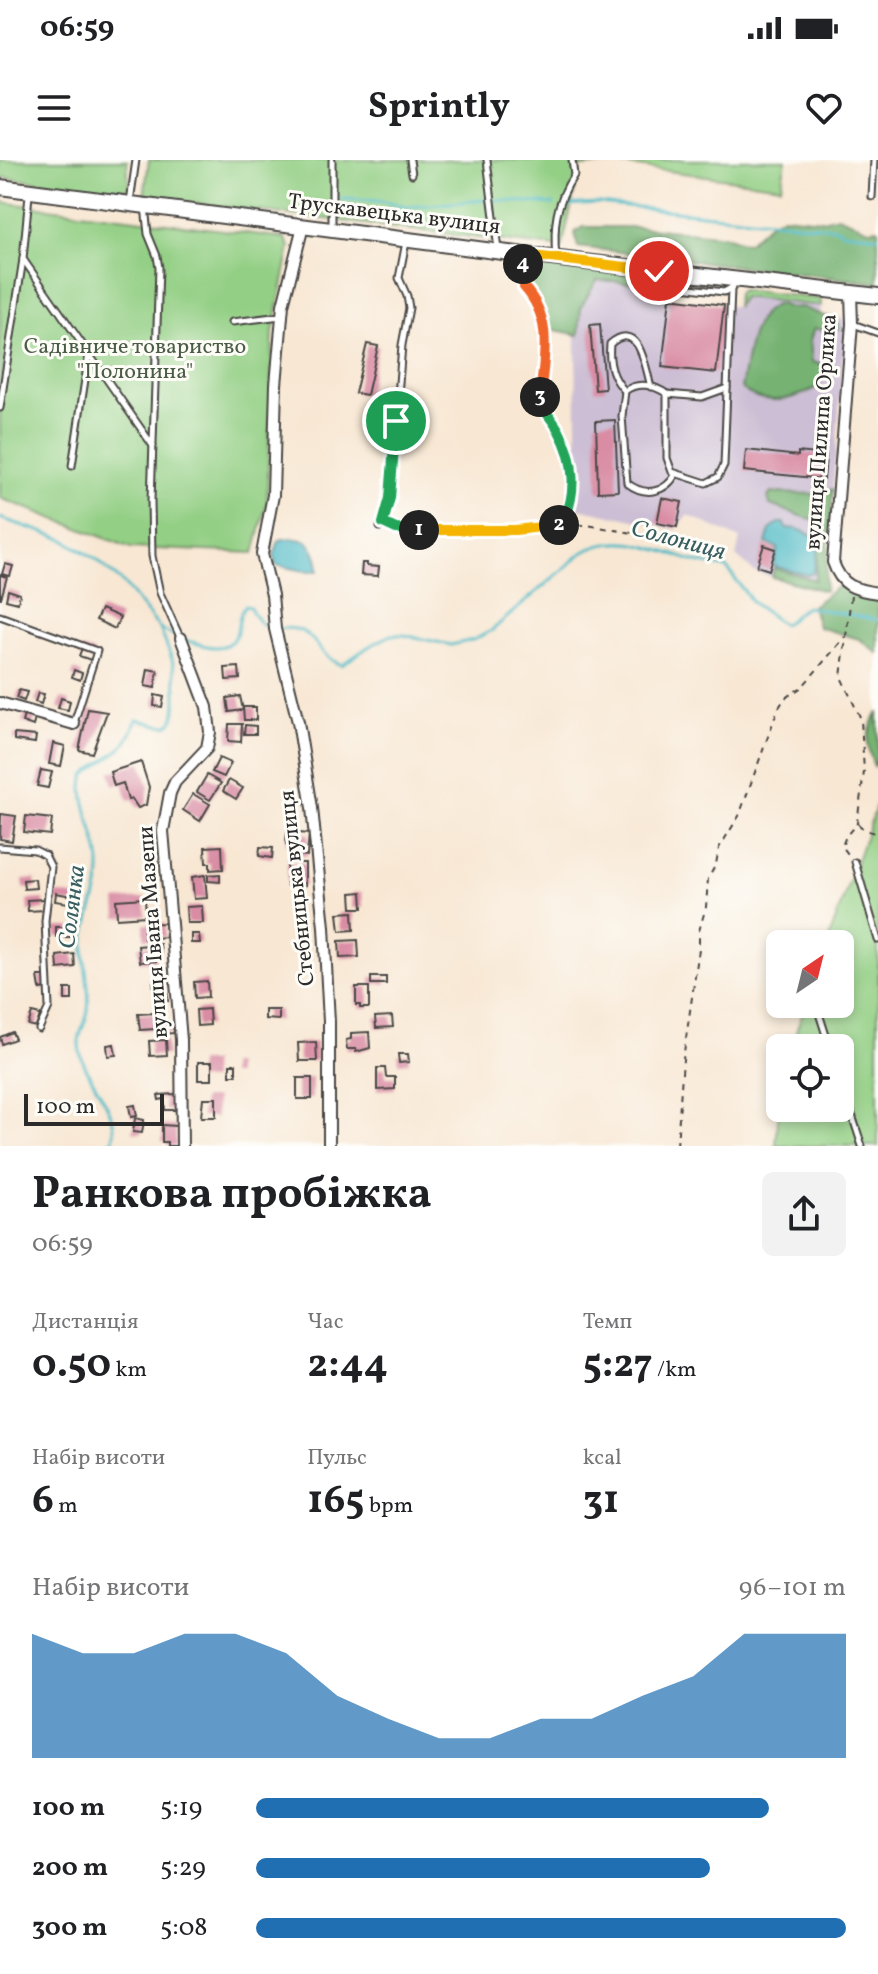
<!DOCTYPE html>
<html lang="uk">
<head>
<meta charset="utf-8">
<style>
	:root { --surface:#fff; --page:#f2f2f2; --text:#202124; --muted:#757577; --accent:#1f6fb2 }
	body { margin:0; font-family:Vollkorn,serif; background:var(--page); color:var(--text); height:100vh; display:flex; flex-direction:column; font-size:30px; white-space:nowrap }
	* { box-sizing:border-box; margin:0 }
	p { font-size:26px; color:var(--muted) }
	.icon { flex:none; width:44px; height:44px; fill:none; stroke:currentColor; stroke-width:2; stroke-linecap:round; stroke-linejoin:round }
	.map { position:relative; height:986px; overflow:hidden }
	.drawer { display:flex; flex-direction:column; background:var(--surface); flex:1 }
	.drawer>* { flex:none }
	.needle { width:52px; rotate:35deg }
	.buttons { position:absolute; left:766px; top:770px; display:grid; gap:16px }
	.buttons a { display:grid; place-items:center; width:88px; height:88px; border-radius:12px; background:var(--surface); box-shadow:0 4px 12px #0003; font-size:40px }
	.scale { position:absolute; left:24px; bottom:20px; width:140px; box-sizing:border-box; padding-left:8px; border:4px solid #2b2b2b; border-top:0; font-size:22px; line-height:28px; white-space:nowrap; color:#2b2b2b; -webkit-text-stroke:6px #fdfcf7; paint-order:stroke }
	.pin { position:absolute; display:grid; place-items:center; width:68px; height:68px; color:#fff; margin:-34px; border:4px solid #fff; border-radius:50%; box-shadow:0 2px 8px #0007 }
	.km { position:absolute; width:40px; height:40px; margin:-20px; border-radius:50%; background:#222; color:#fff; font-size:22px; line-height:40px; text-align:center }
	.round { display:grid; place-items:center; flex:none; width:84px; height:84px; border-radius:12px; background:var(--page) }
	.summary { display:flex; align-items:center; justify-content:space-between; height:136px; padding:0 32px }
	h1 { font-size:44px; font-weight:700; line-height:60px }
	.metrics { display:grid; grid-template-columns:repeat(3,1fr); gap:12px; height:136px; padding:8px 32px }
	.metrics div { display:grid; align-content:center }
	.metrics b { font-size:40px; font-weight:700 }
	.metrics small { font-size:22px; font-weight:400 }
	.metrics p { font-size:22px }
	.chart { height:224px; padding:16px 32px }
	.chart p { display:flex; justify-content:space-between }
	.chart svg { width:100%; height:144px; margin-top:8px; fill:var(--accent); opacity:.7 }
	ul { padding:0 32px; list-style:none; font-size:26px }
	li { display:grid; grid-template-columns:128px 96px 1fr; align-items:center; height:60px }
	li i { height:20px; border-radius:10px; background:var(--accent) }
	.status { display:flex; justify-content:space-between; align-items:center; height:56px; padding:0 40px; background:var(--surface); direction:ltr }
	.status svg { height:22px; fill:currentColor }
	header { display:flex; justify-content:space-between; align-items:center; height:104px; padding:0 32px; background:var(--surface); font-size:36px; font-weight:700 }
	.map>svg:first-child { display:block }
</style>
</head>
<body>
<div class="status"><b>06:59</b><svg viewBox="0 0 49 12"><path d="M0 12V9h3v3zM5 12V6h3v6zM10 12V3h3v9zM15 12V0h3v12zM26 1h20v11H26zM47 4h2v5h-2z"/></svg></div>
<header><svg class="icon" aria-label="menu" viewBox="0 0 24 24"><path d="M4 6h16M4 12h16M4 18h16"/></svg>Sprintly<svg class="icon" aria-label="heart" viewBox="0 0 24 24"><path d="M12 20l-8-8c-3-5 5-10 8-4 3-6 11-1 8 4z"/></svg></header>
<div class="map">
<svg width="878" height="986" viewBox="0 0 878 986">
	<rect width="100%" height="100%" fill="#fdfcf7"/>
	<filter id="ink" filterUnits="userSpaceOnUse"><feTurbulence type="fractalNoise" baseFrequency=".0125" numOctaves="2"/><feDisplacementMap in="SourceGraphic" scale="16" xChannelSelector="R" yChannelSelector="G"/><feConvolveMatrix kernelMatrix="1 2 1 2 8 2 1 2 1" color-interpolation-filters="sRGB"/></filter>
	<filter id="wash" filterUnits="userSpaceOnUse"><feTurbulence type="fractalNoise" baseFrequency=".006" numOctaves="4" result="noise"/><feDisplacementMap in="SourceGraphic" scale="32" xChannelSelector="R" yChannelSelector="G"/><feGaussianBlur stdDeviation="1.8" result="paint"/><feColorMatrix in="noise" values="0 0 0 0 0 0 0 0 0 0 0 0 0 0 0 0 0 1.4 0 .05"/><feComposite in="paint" operator="in"/></filter>
	<g filter="url(#wash)">
		<rect width="100%" height="100%" fill="#f8e7d3"/>
		<!-- industrial -->
		<polygon fill="#ccbed4" points="575,115 665,124 668,138 737,147 742,137 821,146 820,154 840,157 846,162 825,431 754,412 736,396 740,379 688,355 676,369 578,348"/>
		<!-- green -->
		<g fill="#93cf84" stroke="#5f7d58" stroke-width="2">
			<polygon points="0,0 127,0 129,27 122,32 0,17"/>
			<polygon points="149,0 786,0 781,26 614,4 580,7 562,88 144,37"/>
			<polygon points="0,42 285,78 290,87 273,172 267,343 254,393 131,388 0,338"/>
			<polygon points="741,130 821,139 821,146 742,137 736,147 737,133"/>
			<polygon points="878,641 878,986 776,986 780,933 780,948 840,948 840,888 790,888 806,844 840,844 840,784 827,784"/>
		</g>
		<!-- forest -->
		<g fill="#76b272" stroke="#506e4e" stroke-width="2">
			<polygon points="783,56 822,60 838,56 869,69 878,68 878,123 578,87 575,72 584,67 638,67 725,76 745,83 749,82 768,64"/>
			<path d="M529 100 640 116 639 123 597 120 581 147 579 175 549 169C546 159 544 146 538 137 527 122 523 120 529 100Z"/>
			<path d="M778 144 790 148 801 147 837 161 840 168 832 173 814 168 810 180 812 202 823 205V216L818 227C793 240 764 248 741 228 747 202 748 154 778 144Z"/>
			<polygon points="833,329 825,431 772,417 774,408 815,420 821,363 770,345 768,337 771,333 819,334"/>
			<polygon points="839,426 860,435 878,438 878,493 859,479 818,467 812,446"/>
			<path d="M878 552V599L874 606C864 582 866 575 878 552Z"/>
		</g>
		<!-- water -->
		<g fill="#4dbac6" stroke="#3c7278" stroke-width="2">
			<polygon points="779,363 784,363 786,368 798,369 816,377 819,388 813,413 808,415 773,406 778,388 766,383 770,370"/>
			<path d="M291 378 307 381C315 391 320 399 318 411H305L275 405 274 395 279 380Z"/>
		</g>
		<g fill="none" stroke-linecap="round" stroke-linejoin="round">
			<!-- stream -->
			<g stroke="#4dbac6" stroke-width="3">
				<polyline points="342,39 379,41 407,47 485,40"/>
				<polyline points="494,40 554,44"/>
				<polyline points="566,45 598,43 837,68 843,72 878,76"/>
				<polyline points="0,358 63,379 97,400 124,424 160,469 178,477"/>
				<path d="M278 469C318 463 312 495 342 505L368 487 391 475H404L451 485 473 480 491 471 582 393C619 370 659 391 696 402 706 405 717 405 727 408L753 443 782 464C793 462 796 450 807 447L878 460"/>
				<path d="M185 480C199 484 224 495 235 477 240 467 237 455 245 446L250 447C254 457 260 465 270 468"/>
				<path d="M110 986C128 955 81 918 79 885 78 872 87 862 88 850 91 829 84 809 84 789 85 760 101 735 100 705 100 680 76 637 85 616 87 612 116 593 123 586 130 579 133 568 137 559 145 561 160 568 168 565 181 560 175 510 172 499 168 489 164 479 160 469"/>
			</g>
		</g>
		<g id="blocks">
			<!-- building -->
			<g fill="#d98ca4">
				<polygon points="670,138 724,145 716,213 662,207"/>
				<polygon points="600,164 605,229 595,230 590,165"/>
				<polygon points="367,184 378,186 367,235 355,233"/>
				<polygon points="615,260 618,331 598,332 596,261"/>
				<polygon points="746,290 798,296 798,292 826,295 824,319 744,311"/>
				<polygon points="662,338 682,342 677,367 657,363"/>
				<polygon points="764,385 776,389 769,410 757,406"/>
				<polygon points="362,403 367,403 367,406 379,407 378,416 361,415"/>
				<polygon points="5,404 13,406 10,416 2,414"/>
				<polygon points="0,415 7,417 1,438 0,438"/>
				<polygon points="8,430 20,434 18,443 6,440"/>
				<polygon points="101,449 120,457 115,469 96,460"/>
				<polygon points="82,488 94,492 91,500 79,496"/>
				<polygon points="239,507 240,519 226,520 225,508"/>
				<polygon points="148,509 158,511 155,528 145,526"/>
				<polygon points="74,510 82,513 80,520 72,517"/>
				<polygon points="19,530 27,532 24,541 16,538"/>
				<polygon points="38,533 44,534 41,544 35,542"/>
				<polygon points="155,535 164,537 162,547 154,546"/>
				<polygon points="240,536 243,550 229,552 227,538"/>
				<polygon points="61,538 70,541 68,550 58,548"/>
				<polygon points="243,547 256,547 256,560 244,560"/>
				<polygon points="88,549 107,552 92,593 79,590"/>
				<polygon points="25,552 36,555 33,566 22,562"/>
				<polygon points="229,564 242,564 241,582 228,581"/>
				<polygon points="245,565 256,566 256,574 244,574"/>
				<polygon points="14,574 36,576 35,583 14,580"/>
				<polygon points="53,583 65,586 61,606 49,604"/>
				<polygon points="219,598 231,603 224,617 212,612"/>
				<polygon points="141,602 149,627 146,645 138,648 132,639 128,640 123,623 114,626 110,612"/>
				<polygon points="41,610 52,612 48,628 37,626"/>
				<polygon points="207,615 221,623 210,640 197,632"/>
				<polygon points="229,620 243,628 236,639 223,631"/>
				<polygon points="193,634 210,644 200,661 183,650"/>
				<polygon points="1,654 16,656 12,681 0,679"/>
				<polygon points="26,656 52,659 50,675 24,672"/>
				<polygon points="287,672 309,674 307,696 291,694 292,685 286,685"/>
				<polygon points="222,686 223,709 210,710 210,703 206,703 205,687"/>
				<polygon points="260,687 273,688 272,698 259,696"/>
				<rect x="287" y="703" width="18" height="23"/>
				<polygon points="220,714 220,722 208,721 208,715"/>
				<polygon points="205,715 207,738 194,739 192,717"/>
				<polygon points="35,719 36,728 24,729 23,720"/>
				<polygon points="362,732 363,748 352,748 351,733"/>
				<polygon points="56,733 77,737 75,744 55,741"/>
				<polygon points="145,738 146,756 117,758 116,740"/>
				<polygon points="44,739 45,750 28,751 27,740"/>
				<polygon points="202,746 203,763 187,763 186,747"/>
				<polygon points="353,752 354,770 340,771 338,753"/>
				<polygon points="165,763 166,777 144,779 144,764"/>
				<rect x="56" y="767" width="15" height="10"/>
				<polygon points="191,774 199,774 200,783 191,783"/>
				<polygon points="358,780 359,797 340,798 339,781"/>
				<polygon points="160,784 161,795 156,795 156,801 140,802 138,786"/>
				<polygon points="74,794 75,807 58,809 57,796"/>
				<polygon points="38,816 45,816 47,828 40,829"/>
				<rect x="371" y="817" width="15" height="7"/>
				<polygon points="166,821 168,841 155,842 153,822"/>
				<polygon points="207,821 208,837 195,838 194,822"/>
				<polygon points="356,827 369,827 369,848 360,848 360,845 356,845"/>
				<rect x="65" y="829" width="7" height="11"/>
				<polygon points="209,849 210,865 197,866 196,850"/>
				<polygon points="265,850 279,850 279,860 265,859"/>
				<polygon points="32,853 40,855 36,867 28,865"/>
				<polygon points="155,853 156,869 140,870 138,854"/>
				<polygon points="392,856 393,867 376,868 375,857"/>
				<polygon points="173,864 174,873 161,874 161,865"/>
				<polygon points="12,872 15,879 2,884 0,877"/>
				<polygon points="369,872 370,888 356,892 356,889 347,889 346,880 351,879 351,873"/>
				<polygon points="166,880 167,895 150,896 149,881"/>
				<polygon points="316,882 317,901 299,901 298,883"/>
				<polygon points="114,884 116,895 108,896 107,885"/>
				<polygon points="398,894 408,894 409,902 399,903"/>
				<rect x="198" y="902" width="14" height="18"/>
				<rect x="230" y="904" width="6" height="11"/>
				<polygon points="377,908 385,908 386,917 395,917 395,929 377,930"/>
				<rect x="297" y="918" width="15" height="21"/>
				<polygon points="177,934 177,950 165,950 164,939 159,940 158,935"/>
				<polygon points="203,938 216,938 216,957 201,957"/>
				<polygon points="135,945 137,956 131,957 129,946"/>
				<polygon points="135,958 144,960 142,973 133,972"/>
				<polygon points="162,965 176,966 176,986 167,986 167,982 162,982"/>
			</g>
		</g>
	</g>
	<g filter="url(#ink)">
		<use href="#blocks" fill-opacity="0" stroke="#4a4744" stroke-width="2"/>
		<g fill="none" stroke-linecap="round" stroke-linejoin="round">
			<defs>
				<g id="lane">
					<polyline points="410,0 412,14"/>
					<polyline points="487,0 498,90"/>
					<polyline points="872,37 874,0"/>
					<polyline points="130,42 136,0"/>
					<polyline points="145,46 148,74 157,96 159,108 151,340 152,396 160,433 180,477"/>
					<polyline points="332,67 332,0"/>
					<path d="M556 98C553 66 556 42 574 15L572 0"/>
					<polyline points="23,99 153,286"/>
					<polyline points="662,115 673,126 724,132 733,127"/>
					<polyline points="232,162 281,156"/>
					<polyline points="853,164 878,173"/>
					<path d="M625 231C612 218 608 203 610 184 640 158 646 210 651 227"/>
					<polyline points="667,234 702,237 727,228"/>
					<polyline points="0,248 23,99 29,35"/>
					<polyline points="72,306 89,193"/>
					<path d="M676 314C665 333 645 337 627 323L622 256 625 231C638 221 654 225 667 234V298L672 312 706 323 718 317 724 305 731 129"/>
					<polyline points="380,367 390,338 402,185 409,148 407,136 399,118 406,82"/>
					<polyline points="0,456 97,491 74,563"/>
					<polyline points="0,687 35,690 45,695 51,707 45,761 49,847 39,869"/>
					<polyline points="855,702 878,780"/>
					<polyline points="816,844 830,888"/>
					<polyline points="840,918 862,986"/>
				</g>
				<g id="street">
					<polyline points="303,66 283,145 276,225 273,335 262,394 272,435 275,469 298,562 312,648 324,767 329,862 329,986"/>
					<path d="M851 133 852 164 833 402C841 426 855 430 878 433"/>
					<polyline points="181,478 207,547 210,572 207,588 175,622 170,633 163,671 181,880 182,986"/>
					<polyline points="0,543 74,564"/>
				</g>
				<polyline id="secondary" points="0,27 525,95 878,136"/>
			</defs>
			<!-- lane casing -->
			<use href="#lane" stroke="#4a4744" stroke-width="9"/>
			<!-- street casing -->
			<use href="#street" stroke="#4a4744" stroke-width="14"/>
			<!-- secondary casing -->
			<use href="#secondary" stroke="#4a4744" stroke-width="18"/>
			<!-- path -->
			<g stroke="#4a4744" stroke-width="2" stroke-dasharray="6 6" stroke-linecap="butt">
				<path d="M522 107C520 131 541 144 545 170 548 191 542 217 540 239 543 252 553 260 560 271 575 300 577 335 562 364"/>
				<polyline points="387,366 396,369 515,370 556,364 587,365 696,384"/>
				<polyline points="851,436 841,517 861,559 864,612 857,663 846,676 842,686 851,698"/>
				<polyline points="858,664 865,670 878,674"/>
				<polyline points="677,986 683,899 699,789 699,771 706,747 708,719 716,704 719,688 739,656 778,549 785,538 802,527 845,477"/>
			</g>
			<!-- lane -->
			<use href="#lane" stroke="#fff" stroke-width="5"/>
			<!-- street -->
			<use href="#street" stroke="#fff" stroke-width="10"/>
			<!-- secondary -->
			<use href="#secondary" stroke="#fff" stroke-width="14"/>
		</g>
	</g>
	<g fill="none" stroke-linecap="round" stroke-linejoin="round" filter="url(#ink)">
		<defs>
			<polyline id="split-1" points="396,261 390,338 383,363 396,369 419,370"/>
			<polyline id="split-2" points="419,370 515,370 559,365"/>
			<path id="split-3" d="M540 237C542 251 553 259 559 271 576 301 577 335 562 365H559"/>
			<path id="split-4" d="M523 104 524 127C554 160 544 196 540 237"/>
			<polyline id="split-5" points="523,104 525,95 659,111"/>
		</defs>
		<!-- split-1 casing -->
		<use href="#split-1" stroke="#fff" stroke-width="16"/>
		<!-- split-2 casing -->
		<use href="#split-2" stroke="#fff" stroke-width="16"/>
		<!-- split-3 casing -->
		<use href="#split-3" stroke="#fff" stroke-width="16"/>
		<!-- split-4 casing -->
		<use href="#split-4" stroke="#fff" stroke-width="16"/>
		<!-- split-5 casing -->
		<use href="#split-5" stroke="#fff" stroke-width="16"/>
		<!-- split-1 -->
		<use href="#split-1" stroke="#22a559" stroke-width="10"/>
		<!-- split-2 -->
		<use href="#split-2" stroke="#f5b400" stroke-width="10"/>
		<!-- split-3 -->
		<use href="#split-3" stroke="#22a559" stroke-width="10"/>
		<!-- split-4 -->
		<use href="#split-4" stroke="#f0652b" stroke-width="10"/>
		<!-- split-5 -->
		<use href="#split-5" stroke="#f5b400" stroke-width="10"/>
	</g>
	<g text-anchor="middle" dominant-baseline="central" stroke-width="6" stroke-linejoin="round" paint-order="stroke">
		<!-- street labels -->
		<g font-size="22" fill="#2b2b2b" stroke="#fdfcf7">
			<text transform="translate(394 55) rotate(7)">Трускавецька вулиця</text>
			<text transform="translate(822 272) rotate(-86)">вулиця Пилипа Орлика</text>
			<text transform="translate(298 728) rotate(-96)">Стебницька вулиця</text>
			<text transform="translate(154 772) rotate(-94)">вулиця Івана Мазепи</text>
		</g>
		<!-- park labels -->
		<g font-size="22" fill="#4a5c46" stroke="#fdfcf7">
			<text x="135" y="187">Садівниче товариство<tspan x="135" dy="25">"Полонина"</tspan></text>
		</g>
		<!-- water labels -->
		<g font-size="24" font-style="italic" fill="#375d61" stroke="#fdfcf7">
			<text transform="translate(678 381) rotate(15)">Солониця</text>
			<text transform="translate(73 747) rotate(-83)">Солянка</text>
		</g>
	</g>
</svg>
<div class="buttons">
<a><svg class="needle" viewBox="-14 -14 28 28"><path d="M0-13l5 13h-10z" fill="#e53935"/><path d="M0 13l5-13h-10z" fill="#757577"/></svg></a>
<a><svg class="icon" aria-label="locate" viewBox="0 0 24 24"><circle cx="12" cy="12" r="6"/><path d="M12 2v4M12 18v4M2 12h4M18 12h4"/></svg></a>
</div>
<div class="scale">100 m</div>
<div class="pin" style="left:396px;top:261px;background:#1e9e55"><svg class="icon" aria-label="arrive" viewBox="0 0 24 24"><path d="M6 21V4h12l-3 4 3 4H6"/></svg></div>
<div class="pin" style="left:659px;top:111px;background:#d93025"><svg class="icon" aria-label="check" viewBox="0 0 24 24"><path d="M5 12l5 5 9-10"/></svg></div>
<b class="km" style="left:419px;top:370px">1</b>
<b class="km" style="left:559px;top:365px">2</b>
<b class="km" style="left:540px;top:237px">3</b>
<b class="km" style="left:523px;top:104px">4</b>
</div>
<section class="drawer">
<div class="summary"><div><h1>Ранкова пробіжка</h1><p>06:59</p></div><a class="round"><svg class="icon" aria-label="share" viewBox="0 0 24 24"><path d="M12 15V3M7 8l5-5 5 5M5 13v7h14v-7"/></svg></a></div>
<div class="metrics">
<div><p>Дистанція</p><b>0.50<small> km</small></b></div>
<div><p>Час</p><b>2:44</b></div>
<div><p>Темп</p><b>5:27<small> /km</small></b></div>
</div>
<div class="metrics">
<div><p>Набір висоти</p><b>6<small> m</small></b></div>
<div><p>Пульс</p><b>165<small> bpm</small></b></div>
<div><p>kcal</p><b>31</b></div>
</div>
<div class="chart"><p><span>Набір висоти</span>96–101 m</p>
<svg viewBox="0 0 160 44" preserveAspectRatio="none"><path d="M0 44V6L10 12L20 12L30 6L40 6L50 12L60 25L70 32L80 38L90 38L100 32L110 32L120 25L130 19L140 6L150 6L160 6V44z"/></svg>
</div>
<ul>
<li><b>100 m</b>5:19<i style="width:87%"></i></li>
<li><b>200 m</b>5:29<i style="width:77%"></i></li>
<li><b>300 m</b>5:08<i style="width:100%"></i></li>
</ul>
</section>
</body>
</html>
